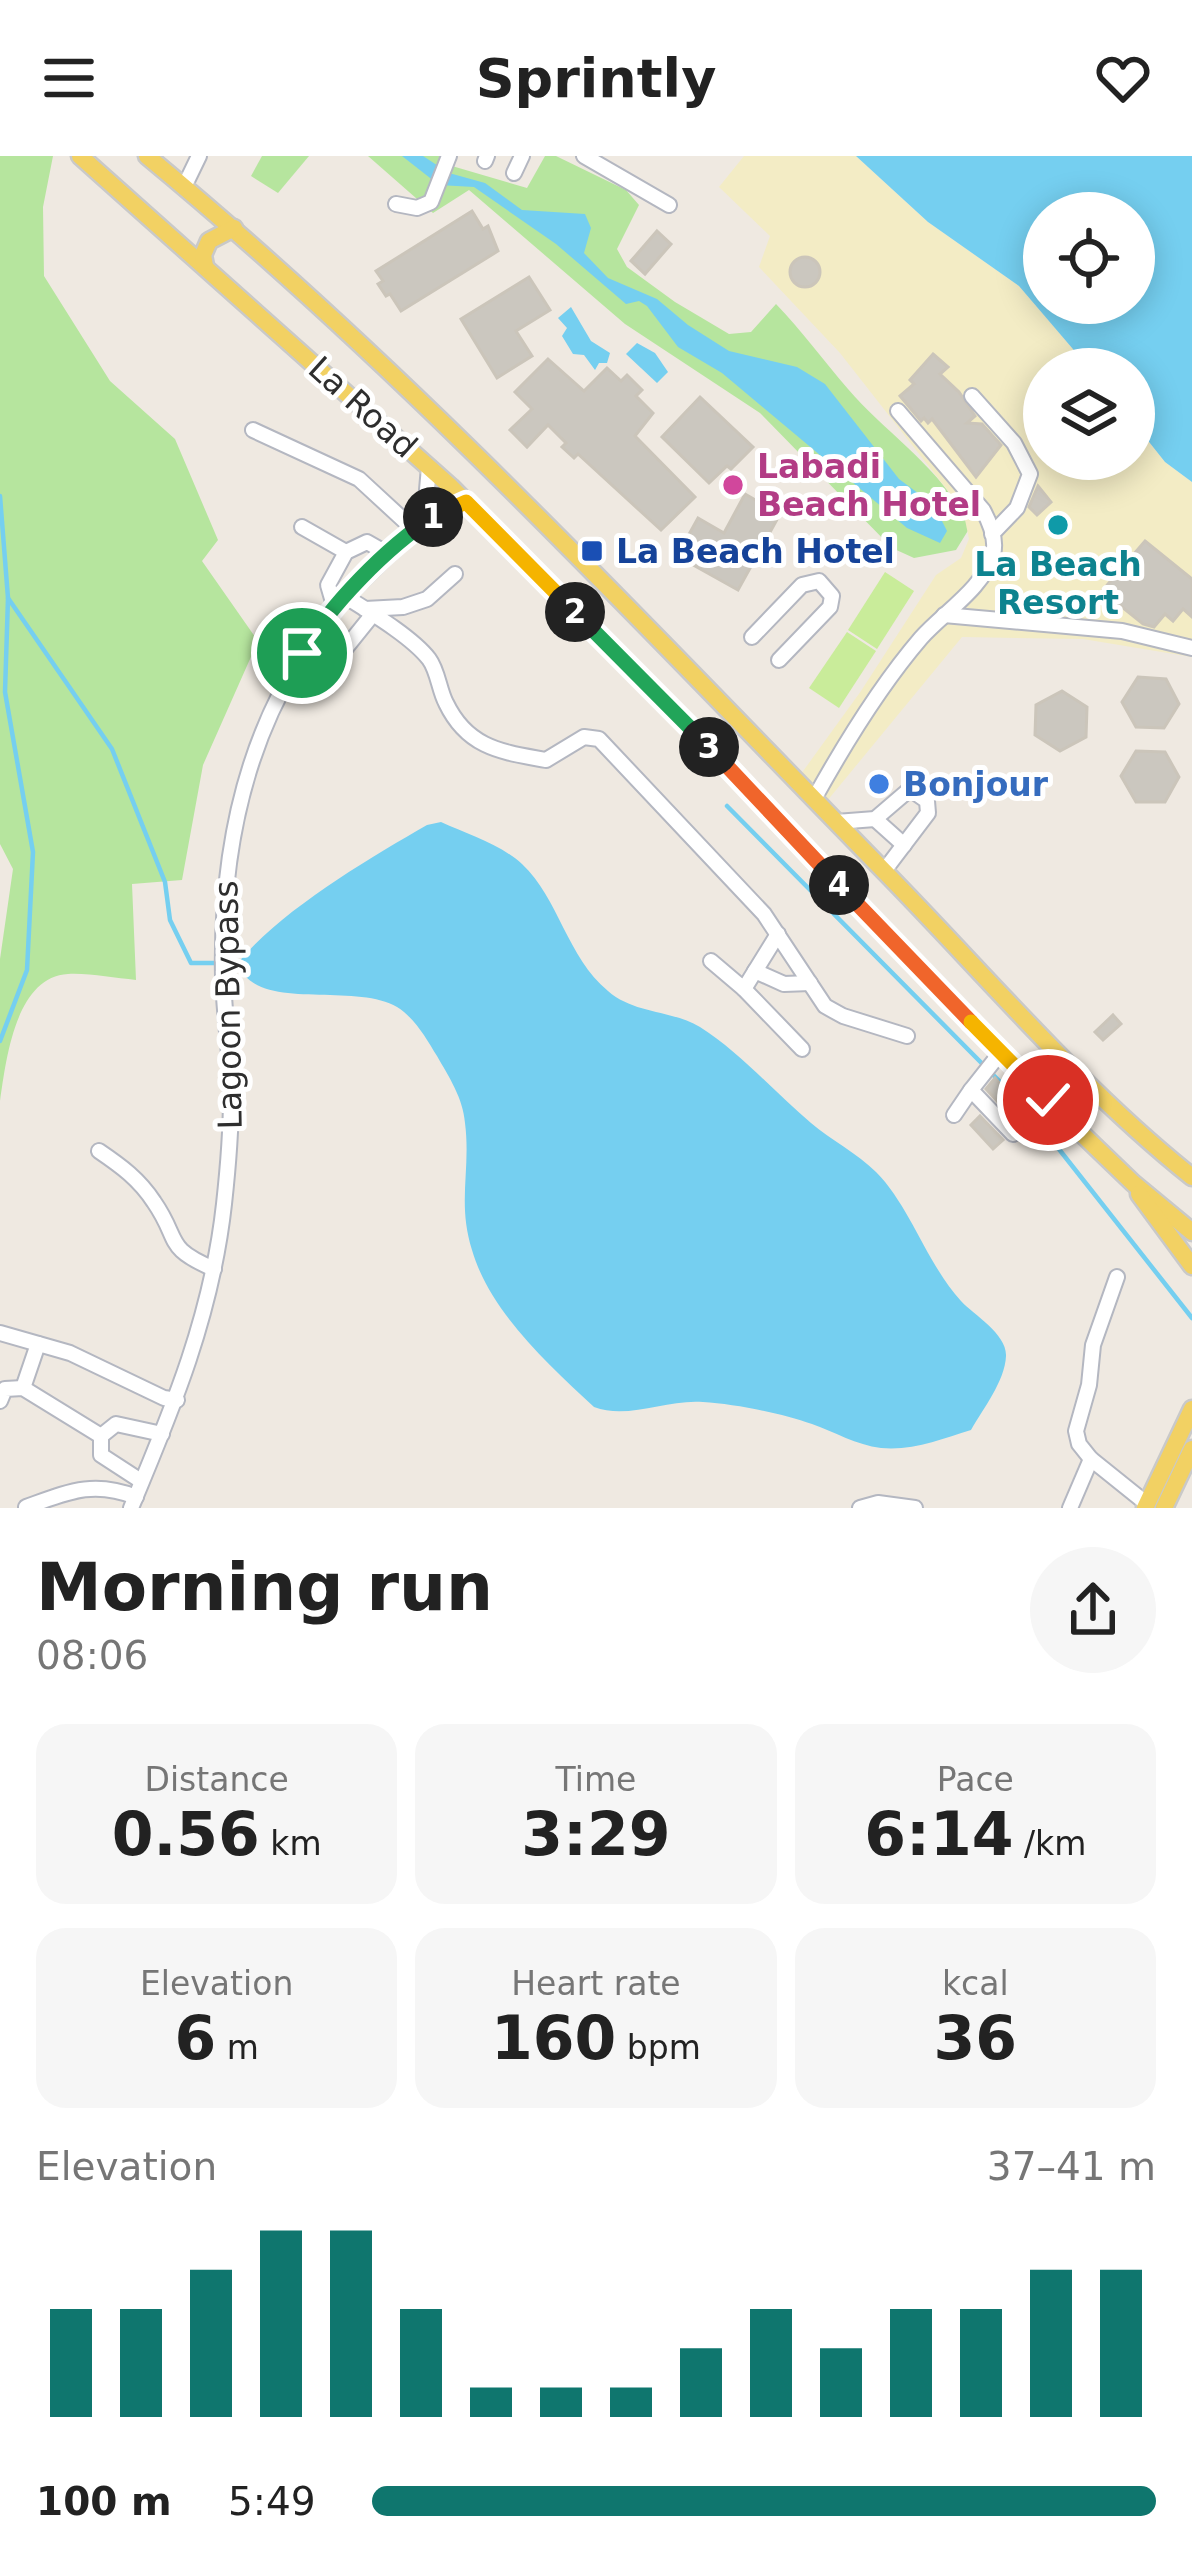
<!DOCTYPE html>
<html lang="en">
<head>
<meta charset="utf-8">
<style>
	:root { --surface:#fff; --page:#f6f6f6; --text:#222; --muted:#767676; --accent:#0f766e }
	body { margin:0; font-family:"DejaVu Sans",sans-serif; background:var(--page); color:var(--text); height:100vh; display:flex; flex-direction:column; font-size:45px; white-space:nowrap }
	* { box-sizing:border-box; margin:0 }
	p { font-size:39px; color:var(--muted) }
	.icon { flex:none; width:66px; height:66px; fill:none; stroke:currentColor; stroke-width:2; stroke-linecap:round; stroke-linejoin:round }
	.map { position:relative; height:1352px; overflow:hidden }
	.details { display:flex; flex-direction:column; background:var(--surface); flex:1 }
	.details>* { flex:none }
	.controls { position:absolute; left:1023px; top:36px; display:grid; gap:24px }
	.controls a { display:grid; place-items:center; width:132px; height:132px; border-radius:50%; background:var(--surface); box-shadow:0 6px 30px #0003; font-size:60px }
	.pin { position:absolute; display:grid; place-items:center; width:102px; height:102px; color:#fff; margin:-51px; border:6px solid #fff; border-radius:50%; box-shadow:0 3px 12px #0007 }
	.km { position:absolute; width:60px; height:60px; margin:-30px; border-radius:50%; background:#222; color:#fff; font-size:33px; line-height:60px; text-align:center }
	.round { display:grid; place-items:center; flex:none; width:126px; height:126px; border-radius:63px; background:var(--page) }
	.overview { display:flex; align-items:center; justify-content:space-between; height:204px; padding:0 36px }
	h1 { font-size:66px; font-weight:600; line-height:90px }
	.metrics { display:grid; grid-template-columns:repeat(3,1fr); gap:18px; height:204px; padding:12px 36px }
	.metrics div { display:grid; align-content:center; border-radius:30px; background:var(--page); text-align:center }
	.metrics b { font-size:60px; font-weight:600 }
	.metrics small { font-size:33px; font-weight:400 }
	.metrics p { font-size:33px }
	.chart { height:336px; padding:24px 36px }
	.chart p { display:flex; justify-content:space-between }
	.chart svg { width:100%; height:216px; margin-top:12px; stroke:var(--accent); stroke-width:6 }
	ul { padding:0 36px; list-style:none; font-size:39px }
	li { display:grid; grid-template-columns:192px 144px 1fr; align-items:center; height:90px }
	li i { height:30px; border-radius:15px; background:var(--accent) }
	header { display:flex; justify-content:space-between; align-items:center; height:156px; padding:0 36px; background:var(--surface); font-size:54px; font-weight:600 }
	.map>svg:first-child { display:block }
</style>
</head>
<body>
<header><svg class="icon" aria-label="menu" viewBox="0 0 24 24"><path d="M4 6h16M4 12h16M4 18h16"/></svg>Sprintly<svg class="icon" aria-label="heart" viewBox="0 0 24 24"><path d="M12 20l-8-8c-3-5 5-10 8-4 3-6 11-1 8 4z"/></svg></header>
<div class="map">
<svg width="1192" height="1352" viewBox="0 0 1192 1352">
	<rect width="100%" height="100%" fill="#efe9e1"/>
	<!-- green -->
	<g fill="#b6e59e">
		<path d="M0 0H53L43 51 44 120 110 225 175 283 218 384 202 405 258 485 203 609 182 724 132 728 136 824C114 822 90 817 68 818 15 821 6 905 0 945V803L13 713 0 688Z"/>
		<polygon points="262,0 309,0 278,37 251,20"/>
		<path d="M368 0H439L452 10 527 32 545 0H556L626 34 639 49 617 93 627 111 675 146 729 178 751 176 776 148C802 175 824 205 848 233 887 279 948 316 969 373L956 394 914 402 892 392 760 257 625 168 469 34 433 57Z"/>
	</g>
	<!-- sand -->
	<polygon fill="#f3ecc5" points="744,0 856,0 928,66 1019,130 1090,213 1044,213 1044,303 1134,303 1134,267 1165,306 1192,326 1192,501 1083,483 962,481 827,645 801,618 861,535 936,419 961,402 969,383 963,354 840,197 759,111 770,80 719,31"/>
	<!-- pitch -->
	<g fill="#c9ec9a">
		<polygon points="885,416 914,435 877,493 848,474"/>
		<polygon points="847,476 876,495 839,552 809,532"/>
	</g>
	<!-- water -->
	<g fill="#75cff0" fill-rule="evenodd">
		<polygon points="402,0 423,0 449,17 485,27 522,54 585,58 591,72 584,97 608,122 657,143 688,169 729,195 797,211 825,228 899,323 934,349 947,375 940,387 907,372 722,217 678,191 647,150 639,145 626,148 556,88 474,31 439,29"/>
		<path d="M856 0H1192V326L1165 306 1134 267V213H1090L1019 130 928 66ZM1044 57H1134V147H1044Z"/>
		<polygon points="571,151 591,185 610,197 607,207 599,207 595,214 584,199 573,198 562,180 567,172 558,162"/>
		<polygon points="637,187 655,197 668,216 657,227 626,198"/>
		<path d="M441 666C467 678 500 688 522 708 559 743 567 801 608 835 634 858 672 854 700 871 741 897 774 936 811 967 831 984 857 997 876 1016 910 1050 927 1108 961 1145 974 1159 1007 1178 1006 1200 1005 1225 983 1253 971 1274 942 1283 913 1295 881 1292 856 1289 835 1276 812 1268 781 1257 735 1248 703 1246 667 1243 628 1264 594 1251 548 1208 490 1156 472 1094 457 1046 471 1014 465 967 463 942 449 921 437 900 427 884 419 869 404 856 364 821 255 861 238 807 280 755 368 703 427 669Z"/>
	</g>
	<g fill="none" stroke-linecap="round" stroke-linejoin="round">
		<!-- stream -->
		<g stroke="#75cff0" stroke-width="4.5">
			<polyline points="0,340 8,442 112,593 165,726 170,764 191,807 238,807"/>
			<polyline points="727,650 1029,955"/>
			<polyline points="0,885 27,814 33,696 5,536 8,442"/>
			<polyline points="1036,964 1192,1162"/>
		</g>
	</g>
	<!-- building -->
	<g fill="#cbc7bf" stroke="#cbc5ba" stroke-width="3">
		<polygon points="472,55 483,73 488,70 498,95 401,155 390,138 386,140 378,128 383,125 376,115"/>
		<polygon points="657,75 671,88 645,118 631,105"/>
		<circle cx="805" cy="116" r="15"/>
		<polygon points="529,121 550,154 516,175 532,200 497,222 461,163"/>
		<polygon points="933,198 948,211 940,218 959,236 975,260 967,267 982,268 1001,289 976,321 932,263 928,267 924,262 921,265 900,240 914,228 910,224"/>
		<polygon points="548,203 584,235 607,212 621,225 627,219 642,234 636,240 653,257 635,280 695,341 661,374 578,298 574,302 562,291 566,287 548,269 527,291 510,274 532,253 515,236"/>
		<polygon points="700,241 753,291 731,313 727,310 709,327 662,281"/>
		<polygon points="1038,330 1051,346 1037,359 1029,351"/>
		<polygon points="745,338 780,358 738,434 677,400 698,362 724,377"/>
		<polygon points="1145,385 1192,423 1192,461 1183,453 1173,465 1165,458 1154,471 1143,468 1102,435"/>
		<polygon points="1138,521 1166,523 1179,548 1164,572 1136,571 1122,546"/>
		<polygon points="1062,535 1087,551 1086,581 1060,595 1035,579 1036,549"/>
		<polygon points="1136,595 1165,596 1179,621 1165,646 1136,646 1121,620"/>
		<polygon points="1113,859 1121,868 1103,884 1095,876"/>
		<polygon points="995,922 1022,953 1013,962 986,933"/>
		<polygon points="980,960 1003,984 993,993 971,969"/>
	</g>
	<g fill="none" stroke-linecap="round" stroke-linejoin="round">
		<defs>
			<g id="minor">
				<polyline points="584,0 669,49"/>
				<polyline points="485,5 487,0"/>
				<polyline points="514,17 522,0"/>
				<polyline points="184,31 199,0"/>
				<polyline points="396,48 417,52 431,46 449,0"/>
				<polyline points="972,240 1014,287 1030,318 1017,352 992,378"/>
				<polyline points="253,274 359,323 410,370"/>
				<polyline points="302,371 346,396"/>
				<polyline points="407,373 426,345 429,311"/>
				<path d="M346 441C370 456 412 481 429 503 438 515 439 534 446 547 468 593 503 596 546 604L584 581 599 583 764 758 825 850 843 860 907 880"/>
				<polyline points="335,453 328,429 346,396 367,386 388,398"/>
				<polyline points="365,453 403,451 427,443 455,418"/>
				<polyline points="944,459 1122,475 1192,492"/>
				<polyline points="313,478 344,494 373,458"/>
				<polyline points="752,481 802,429 819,425 832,440 830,451 779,504"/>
				<path d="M814 643C845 587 879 531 921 482 943 457 984 432 993 398 997 384 990 367 983 354L898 255"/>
				<polyline points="875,663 904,689"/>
				<polyline points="836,666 875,663 910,633 927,645 928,657 884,715"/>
				<polyline points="711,805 744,833 778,778"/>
				<polyline points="755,815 784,828 810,827"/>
				<polyline points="744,833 802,893"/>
				<polyline points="1001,896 971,934 1013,978 1048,944"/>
				<polyline points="954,959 971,934"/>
				<path d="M99 995C121 1010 139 1023 154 1046 181 1085 163 1091 214 1113"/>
				<polyline points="1117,1121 1093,1189 1089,1229 1076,1275 1079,1288 1091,1303 1147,1348"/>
				<polyline points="0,1177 70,1197 164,1242 177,1244"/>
				<polyline points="23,1232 38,1188"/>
				<polyline points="0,1245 5,1233 23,1232 101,1280"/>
				<polyline points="141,1325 101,1299 101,1280 116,1268 162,1278"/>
				<path d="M26 1351C68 1336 93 1324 136 1341"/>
				<path d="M131 1352C173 1252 212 1158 224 1048 228 1012 231 976 231 939 231 900 224 860 223 821 220 675 255 534 359 428 393 394 421 364 467 347"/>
				<polyline points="860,1352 878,1347 915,1352"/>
				<polyline points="1070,1352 1091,1303"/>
			</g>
			<g id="major">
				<polyline points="80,0 451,331 709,592 1055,952 1133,1027 1192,1076"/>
				<path d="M147 0C411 218 644 469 883 714 984 817 1079 931 1192 1021"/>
				<polyline points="205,110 203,99 209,85 234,72"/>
				<polyline points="1139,1038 1192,1110"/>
				<polyline points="1145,1352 1192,1253"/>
				<polyline points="1164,1352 1192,1293"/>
			</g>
		</defs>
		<!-- minor casing -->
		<use href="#minor" stroke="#b4b7c1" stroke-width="18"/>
		<!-- major casing -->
		<use href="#major" stroke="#c9c9c9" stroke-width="21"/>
		<!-- minor -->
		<use href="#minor" stroke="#fff" stroke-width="14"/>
		<!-- major -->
		<use href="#major" stroke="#f2d163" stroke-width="16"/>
	</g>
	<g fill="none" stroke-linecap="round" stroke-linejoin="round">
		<defs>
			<path id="split-1" d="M302 497C330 449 387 391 433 361"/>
			<polyline id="split-2" points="433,361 466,346 575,456"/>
			<polyline id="split-3" points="575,456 709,591"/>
			<polyline id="split-4" points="709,591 839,729"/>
			<polyline id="split-5" points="839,729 971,866"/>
			<polyline id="split-6" points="971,866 1048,944"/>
		</defs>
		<!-- split-1 casing -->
		<use href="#split-1" stroke="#fff" stroke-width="24"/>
		<!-- split-2 casing -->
		<use href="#split-2" stroke="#fff" stroke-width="24"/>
		<!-- split-3 casing -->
		<use href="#split-3" stroke="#fff" stroke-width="24"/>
		<!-- split-4 casing -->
		<use href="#split-4" stroke="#fff" stroke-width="24"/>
		<!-- split-5 casing -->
		<use href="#split-5" stroke="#fff" stroke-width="24"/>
		<!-- split-6 casing -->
		<use href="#split-6" stroke="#fff" stroke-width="24"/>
		<!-- split-1 -->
		<use href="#split-1" stroke="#22a559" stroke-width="15"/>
		<!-- split-2 -->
		<use href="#split-2" stroke="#f5b400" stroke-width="15"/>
		<!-- split-3 -->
		<use href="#split-3" stroke="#22a559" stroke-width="15"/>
		<!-- split-4 -->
		<use href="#split-4" stroke="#f0652b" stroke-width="15"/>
		<!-- split-5 -->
		<use href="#split-5" stroke="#f0652b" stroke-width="15"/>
		<!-- split-6 -->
		<use href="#split-6" stroke="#f5b400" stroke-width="15"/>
	</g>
	<!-- markers -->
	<circle fill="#d1479c" stroke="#fff" stroke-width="4.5" cx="733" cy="329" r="12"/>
	<circle fill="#0f9aa8" stroke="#fff" stroke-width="4.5" cx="1058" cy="369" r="12"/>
	<rect fill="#1a4fb4" stroke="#fff" stroke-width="4.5" x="580" y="383" width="24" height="24" rx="6"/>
	<circle fill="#3f7fe0" stroke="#fff" stroke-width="4.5" cx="879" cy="628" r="12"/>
	<g text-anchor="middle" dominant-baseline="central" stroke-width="10" stroke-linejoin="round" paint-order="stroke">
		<!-- street labels -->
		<g font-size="33" fill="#2e2e2e" stroke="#fff">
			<text transform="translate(363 251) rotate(42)">La Road</text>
			<text transform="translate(228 849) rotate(-91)">Lagoon Bypass</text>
		</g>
		<!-- hotel labels -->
		<g font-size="33" font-weight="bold" fill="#b23c85" stroke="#fff" text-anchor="start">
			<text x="757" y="310">Labadi<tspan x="757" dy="38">Beach Hotel</tspan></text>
		</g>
		<!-- transit labels -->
		<g font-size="33" font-weight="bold" fill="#164399" stroke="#fff" text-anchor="start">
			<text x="616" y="395">La Beach Hotel</text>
		</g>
		<!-- culture labels -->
		<g font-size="33" font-weight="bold" fill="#0d838f" stroke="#fff">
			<text x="1058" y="408">La Beach<tspan x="1058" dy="38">Resort</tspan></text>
		</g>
		<!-- shop labels -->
		<g font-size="33" font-weight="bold" fill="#366cbe" stroke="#fff" text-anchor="start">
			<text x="903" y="628">Bonjour</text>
		</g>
	</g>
</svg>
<div class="controls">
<a><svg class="icon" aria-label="locate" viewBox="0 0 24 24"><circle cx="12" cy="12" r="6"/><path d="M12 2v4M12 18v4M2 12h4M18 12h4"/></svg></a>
<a><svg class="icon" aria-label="layers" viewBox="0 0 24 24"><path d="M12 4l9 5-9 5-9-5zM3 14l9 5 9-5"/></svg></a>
</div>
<div class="pin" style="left:302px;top:497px;background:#1e9e55"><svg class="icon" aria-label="arrive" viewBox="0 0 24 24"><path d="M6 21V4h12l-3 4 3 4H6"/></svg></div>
<div class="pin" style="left:1048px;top:944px;background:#d93025"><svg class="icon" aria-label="check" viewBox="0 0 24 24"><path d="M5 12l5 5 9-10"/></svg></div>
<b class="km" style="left:433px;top:361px">1</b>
<b class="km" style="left:575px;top:456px">2</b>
<b class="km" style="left:709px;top:591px">3</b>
<b class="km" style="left:839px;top:729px">4</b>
</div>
<section class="details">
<div class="overview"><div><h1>Morning run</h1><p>08:06</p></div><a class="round"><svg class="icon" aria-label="share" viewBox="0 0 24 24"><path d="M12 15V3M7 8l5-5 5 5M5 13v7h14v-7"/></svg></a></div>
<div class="metrics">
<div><p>Distance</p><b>0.56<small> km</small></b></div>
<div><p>Time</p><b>3:29</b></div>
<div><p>Pace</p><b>6:14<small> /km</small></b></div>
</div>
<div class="metrics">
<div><p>Elevation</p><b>6<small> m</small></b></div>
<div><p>Heart rate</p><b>160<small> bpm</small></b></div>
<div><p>kcal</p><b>36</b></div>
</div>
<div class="chart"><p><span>Elevation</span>37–41 m</p>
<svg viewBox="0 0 160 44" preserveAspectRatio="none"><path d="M5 44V22M15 44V22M25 44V14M35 44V6M45 44V6M55 44V22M65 44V38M75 44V38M85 44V38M95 44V30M105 44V22M115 44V30M125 44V22M135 44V22M145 44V14M155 44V14"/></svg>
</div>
<ul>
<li><b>100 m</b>5:49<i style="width:100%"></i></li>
</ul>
</section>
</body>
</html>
